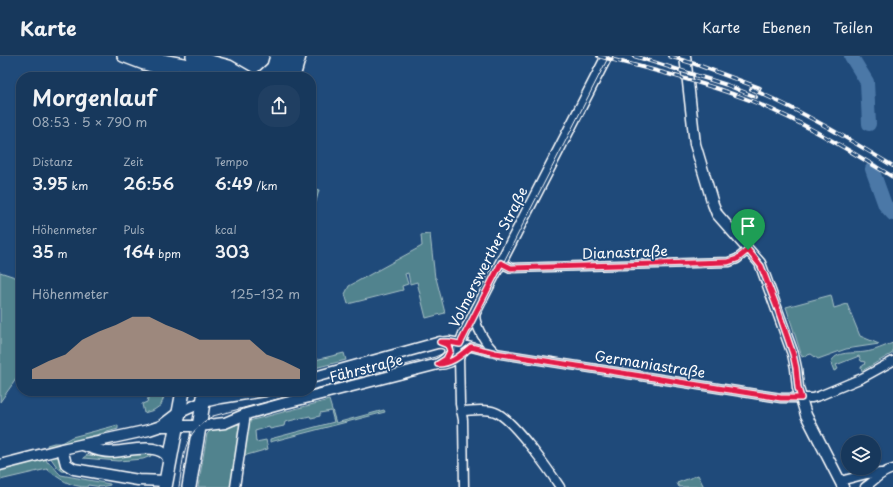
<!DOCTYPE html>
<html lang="de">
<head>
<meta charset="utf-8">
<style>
	:root { --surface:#17385c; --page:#203f62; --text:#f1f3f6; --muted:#9eacbb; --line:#365272; --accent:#d6ab8b }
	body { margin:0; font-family:"Playpen Sans",sans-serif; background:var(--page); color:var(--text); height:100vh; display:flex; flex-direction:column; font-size:15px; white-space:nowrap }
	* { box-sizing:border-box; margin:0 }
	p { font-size:13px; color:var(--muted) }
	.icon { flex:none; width:22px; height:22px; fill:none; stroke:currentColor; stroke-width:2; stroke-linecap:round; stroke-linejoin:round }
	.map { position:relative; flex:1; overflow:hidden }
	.drawer { position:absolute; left:16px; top:16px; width:300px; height:324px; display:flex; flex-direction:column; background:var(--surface); border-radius:16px; box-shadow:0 1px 3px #0004,0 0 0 1px var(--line) }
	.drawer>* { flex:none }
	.tools { position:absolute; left:841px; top:379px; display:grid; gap:8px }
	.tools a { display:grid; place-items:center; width:40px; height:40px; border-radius:50%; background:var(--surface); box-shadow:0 1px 3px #0004,0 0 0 1px var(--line); font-size:20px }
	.pin { position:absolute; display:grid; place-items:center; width:34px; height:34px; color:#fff; margin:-41px -17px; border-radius:50% 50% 50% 0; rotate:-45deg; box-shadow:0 0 4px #0007 }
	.pin .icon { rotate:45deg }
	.round { display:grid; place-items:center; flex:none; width:42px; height:42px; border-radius:16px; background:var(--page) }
	.overview { display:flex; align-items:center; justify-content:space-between; height:68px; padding:0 16px }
	h1 { font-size:22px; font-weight:600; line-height:30px }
	.figures { display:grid; grid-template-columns:repeat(3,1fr); gap:6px; height:68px; padding:4px 16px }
	.figures div { display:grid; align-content:center }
	.figures b { font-size:17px; font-weight:600 }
	.figures small { font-size:11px; font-weight:400 }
	.figures p { font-size:11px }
	.chart { height:112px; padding:8px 16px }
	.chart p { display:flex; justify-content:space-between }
	.chart svg { width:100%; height:72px; margin-top:4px; fill:var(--accent); opacity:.7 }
	header { display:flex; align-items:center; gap:24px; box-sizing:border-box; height:56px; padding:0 20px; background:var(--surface); border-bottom:1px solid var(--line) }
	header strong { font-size:19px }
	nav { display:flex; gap:22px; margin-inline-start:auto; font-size:14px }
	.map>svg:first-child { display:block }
</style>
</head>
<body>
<header>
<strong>Karte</strong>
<nav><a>Karte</a><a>Ebenen</a><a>Teilen</a></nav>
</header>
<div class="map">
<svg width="893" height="431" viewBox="0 0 893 431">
	<rect width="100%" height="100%" fill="#1f4a7a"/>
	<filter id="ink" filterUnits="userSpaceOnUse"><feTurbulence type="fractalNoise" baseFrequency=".025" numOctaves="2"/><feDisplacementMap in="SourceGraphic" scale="8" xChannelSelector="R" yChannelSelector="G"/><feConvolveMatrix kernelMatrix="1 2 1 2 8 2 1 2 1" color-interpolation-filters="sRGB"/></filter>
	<g filter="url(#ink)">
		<!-- green -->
		<g fill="#51838e" stroke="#a8c1c6">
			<polygon points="311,132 319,134 311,164"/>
			<polygon points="430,178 435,222 436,222 445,257 426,262 417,226 410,228 408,217 405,218 408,228 402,230 403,234 348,248 345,238 349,230 422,190 421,179"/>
			<polygon points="0,216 21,223 21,316 0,346"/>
			<polygon points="831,239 834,252 847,248 860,280 879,288 846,293 818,303 811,298 802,301 786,251"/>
			<path d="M893 287V297L862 315 861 311 864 309 865 306 861 305 859 300 836 309 838 313 834 315 831 307C835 294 854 298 865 296 875 295 884 290 893 287Z"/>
			<polygon points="344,297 346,304 311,313 311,305"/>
			<polygon points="150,335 166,335 161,349 154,354 144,357 142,348 147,346"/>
			<polygon points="329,344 336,367 384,354 385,356 270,386 270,383 334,366 331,355 320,357 320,360 311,362 310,360 285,366 284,370 270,373 269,371 255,375 256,386 266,384 268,393 247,399 244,399 249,365"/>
			<polygon points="239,368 241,372 232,431 198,431 207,378 211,374"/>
			<polygon points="118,369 118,373 48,392 47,389 54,387 61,387 72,381"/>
			<polygon points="143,397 151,398 151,400 143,403 118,405 83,402 87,399 104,401"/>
			<polygon points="50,401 60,401 61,410 67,414 106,423 62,415 57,411"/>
			<path d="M46 402 47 406C53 408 56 415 61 419L110 428V429L101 431 88 429 87 431C71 431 59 423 47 413L0 424V414Z"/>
			<polygon points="698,419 704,431 679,431 677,427"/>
		</g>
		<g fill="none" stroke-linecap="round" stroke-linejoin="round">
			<!-- river -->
			<g stroke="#4c78a7" stroke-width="14">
				<polyline points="851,0 867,26 869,68"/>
				<polyline points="872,113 885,149 893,158"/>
			</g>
			<defs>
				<g id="minor">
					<polyline points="501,207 511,212 729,206 737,203 748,194"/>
					<path d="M475 259C476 272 485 287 495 296"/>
					<polyline points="460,288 495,297 781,342 812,342 819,340 862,322 893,305"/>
					<polyline points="462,298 459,300 460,348 463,364 464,431"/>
					<path d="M461 355C471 355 485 352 495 356 512 362 549 414 560 431"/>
					<polyline points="840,425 867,418 881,417"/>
					<polyline points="235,431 246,358"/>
					<path d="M865 431C876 424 880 416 893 413"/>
				</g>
				<g id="tertiary">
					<polyline points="685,0 695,88 713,148 717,158 760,207 793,298 796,312 798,332 806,359 843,431"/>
					<path d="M440 286 448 289C453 298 446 303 440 307"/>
					<polyline points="311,322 437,287 449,286 460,288"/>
					<path d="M161 370H199L225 367 246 358 282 348 438 308C447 308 452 305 459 300L460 288 464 278 607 0"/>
					<path d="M83 389C91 392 100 396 110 396 124 396 153 387 165 398 167 400 168 403 170 406"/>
					<polyline points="62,393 66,408 74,413 138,424 167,425"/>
					<polyline points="0,409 62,393 149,374 161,370 178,357 203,346 221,342 265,335"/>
				</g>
				<g id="secondary">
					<polyline points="123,0 144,8 190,21"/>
					<polyline points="141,0 194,10 231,21"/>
					<polyline points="192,0 229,10 248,21"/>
					<polyline points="262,21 274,10"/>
				</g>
				<g id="primary">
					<polyline points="271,21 277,0"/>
					<polyline points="282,21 288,0"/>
					<polyline points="293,21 299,0"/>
					<polyline points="165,431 183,335"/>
					<polyline points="189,431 205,335"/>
				</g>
			</defs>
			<!-- minor casing -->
			<use href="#minor" stroke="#fff" stroke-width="11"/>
			<!-- tertiary casing -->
			<use href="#tertiary" stroke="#fff" stroke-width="13"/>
			<!-- secondary casing -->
			<use href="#secondary" stroke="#fff" stroke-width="14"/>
			<!-- primary casing -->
			<use href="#primary" stroke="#fff" stroke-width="16"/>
			<!-- minor -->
			<use href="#minor" stroke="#1f4a7a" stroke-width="8"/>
			<!-- tertiary -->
			<use href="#tertiary" stroke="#1f4a7a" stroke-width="10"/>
			<!-- secondary -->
			<use href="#secondary" stroke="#1f4a7a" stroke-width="11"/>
			<!-- primary -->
			<use href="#primary" stroke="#1f4a7a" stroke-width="13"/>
			<!-- tram -->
			<g stroke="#fff" stroke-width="1">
				<path d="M311 334 435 301C455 293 465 281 475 262L609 0"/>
				<path d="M179 431C184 400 182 377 213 360L308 335"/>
			</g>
			<defs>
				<g id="rail">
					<path d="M598 0C649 13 700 25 749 44 800 64 847 93 893 121"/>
					<polyline points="634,0 727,29 756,41"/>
					<polyline points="669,0 695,8 760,32"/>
					<path d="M751 33C800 54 847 82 893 110"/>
				</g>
			</defs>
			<!-- rail casing -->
			<use href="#rail" stroke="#fff" stroke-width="4"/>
			<!-- rail -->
			<use href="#rail" stroke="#1f4a7a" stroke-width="2.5" stroke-dasharray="8" stroke-linecap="butt"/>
		</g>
	</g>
	<g fill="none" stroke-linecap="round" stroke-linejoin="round" filter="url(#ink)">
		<defs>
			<path id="route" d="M748 194 761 210 778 254 793 298 796 312 798 332 801 342H781L495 297 471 291C461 299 452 308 438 308L446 303 450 295 448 289 440 286H449L460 288 501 207 511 212 728 206 737 203Z"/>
		</defs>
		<!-- route casing -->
		<use href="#route" stroke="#fff" stroke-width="8"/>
		<!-- route -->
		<use href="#route" stroke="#e11d48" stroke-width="5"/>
	</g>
	<g text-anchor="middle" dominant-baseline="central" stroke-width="3.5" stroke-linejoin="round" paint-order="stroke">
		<!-- street labels -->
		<g font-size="14" fill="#fff" stroke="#1f4a7a">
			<text transform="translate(625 196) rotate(-2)">Dianastraße</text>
			<text transform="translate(488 201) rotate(-63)">Volmerswerther Straße</text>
			<text transform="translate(650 308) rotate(9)">Germaniastraße</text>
			<text transform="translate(366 312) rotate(-14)">Fährstraße</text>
		</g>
	</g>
</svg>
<div class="tools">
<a><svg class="icon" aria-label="layers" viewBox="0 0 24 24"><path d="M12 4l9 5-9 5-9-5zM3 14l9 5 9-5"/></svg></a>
</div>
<div class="pin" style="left:748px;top:194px;background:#1e9e55"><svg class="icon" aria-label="arrive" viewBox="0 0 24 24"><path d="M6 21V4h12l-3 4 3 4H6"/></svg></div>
<section class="drawer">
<div class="overview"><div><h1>Morgenlauf</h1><p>08:53 · 5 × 790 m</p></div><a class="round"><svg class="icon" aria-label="share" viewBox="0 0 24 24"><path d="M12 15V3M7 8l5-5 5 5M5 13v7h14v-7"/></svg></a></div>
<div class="figures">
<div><p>Distanz</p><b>3.95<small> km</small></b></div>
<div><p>Zeit</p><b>26:56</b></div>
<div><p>Tempo</p><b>6:49<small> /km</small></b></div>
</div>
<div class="figures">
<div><p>Höhenmeter</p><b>35<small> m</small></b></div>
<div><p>Puls</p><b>164<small> bpm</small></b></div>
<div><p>kcal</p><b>303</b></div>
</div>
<div class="chart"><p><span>Höhenmeter</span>125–132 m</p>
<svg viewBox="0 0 160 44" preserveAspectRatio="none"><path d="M0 44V38L10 33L20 29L30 20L40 15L50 11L60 6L70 6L80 11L90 15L100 20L110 20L120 20L130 20L140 29L150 33L160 38V44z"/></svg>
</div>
</section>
</div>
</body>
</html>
